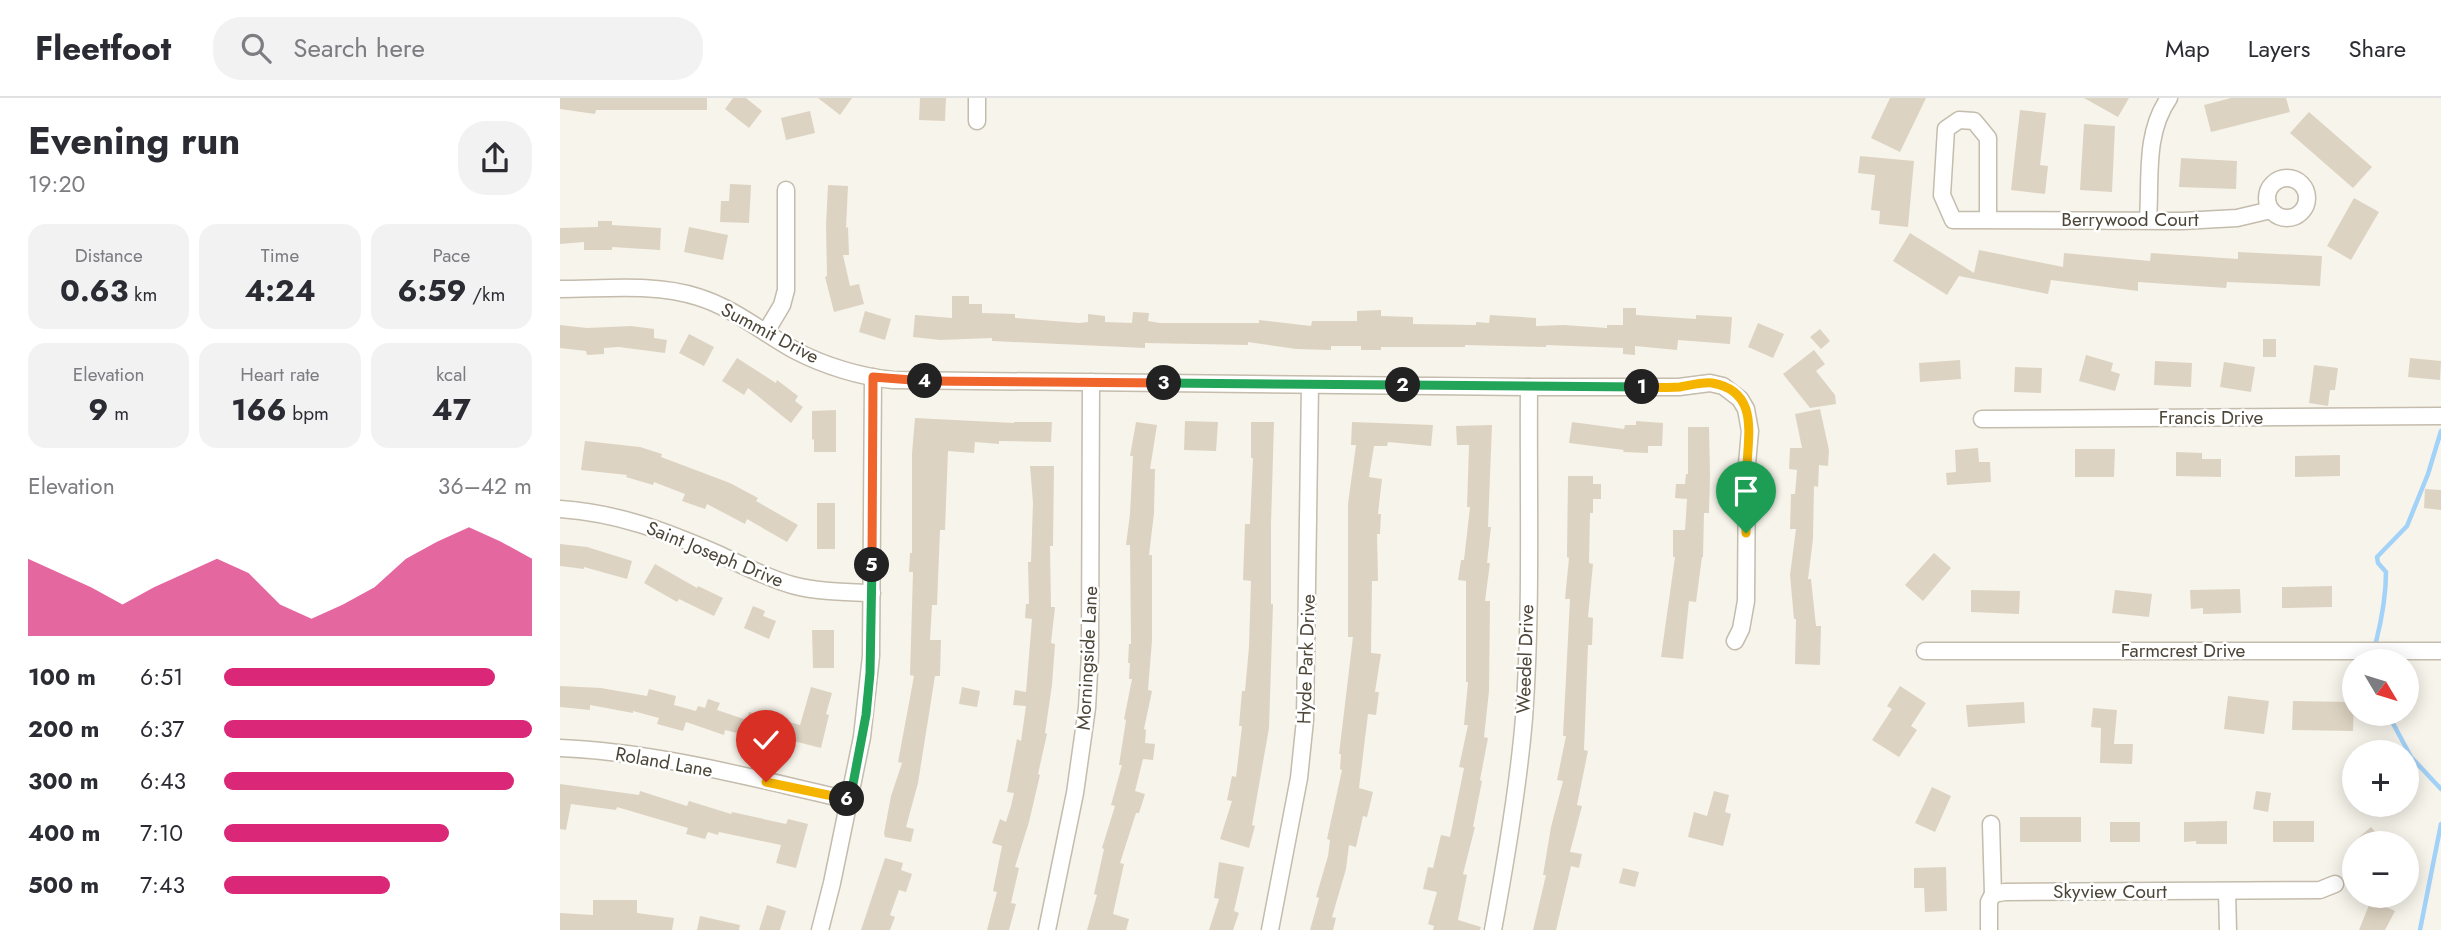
<!DOCTYPE html>
<html lang="en">
<head>
<meta charset="utf-8">
<style>
	:root { --surface:#fff; --page:#f2f2f3; --text:#2b2b33; --muted:#7c7c81; --line:#e1e1e2; --accent:#db2777 }
	body { margin:0; font-family:Jost,sans-serif; background:var(--page); color:var(--text); height:100vh; display:flex; flex-direction:column; font-size:26px; white-space:nowrap }
	* { box-sizing:border-box; margin:0 }
	p { font-size:23px; color:var(--muted) }
	.icon { flex:none; width:38px; height:38px; fill:none; stroke:currentColor; stroke-width:2; stroke-linecap:round; stroke-linejoin:round }
	.map { position:relative; flex:1; overflow:hidden }
	.panel { display:flex; flex-direction:column; background:var(--surface); width:560px }
	.panel>* { flex:none }
	.needle { width:46px; rotate:128deg }
	.fabs { position:absolute; left:1782px; top:551px; display:grid; gap:14px }
	.fabs a { display:grid; place-items:center; width:77px; height:77px; border-radius:50%; background:var(--surface); box-shadow:0 4px 18px #0003; font-size:35px }
	.pin { position:absolute; display:grid; place-items:center; width:60px; height:60px; color:#fff; margin:-72px -30px; border-radius:50% 50% 50% 0; rotate:-45deg; box-shadow:0 0 7px #0007 }
	.pin .icon { rotate:45deg }
	.km { position:absolute; width:35px; height:35px; margin:-18px; border-radius:50%; background:#222; color:#fff; font-size:19px; line-height:35px; text-align:center }
	.round { display:grid; place-items:center; flex:none; width:74px; height:74px; border-radius:28px; background:var(--page) }
	.overview { display:flex; align-items:center; justify-content:space-between; height:119px; padding:0 28px }
	h1 { font-size:38px; font-weight:700; line-height:52px }
	.stats { display:grid; grid-template-columns:repeat(3,1fr); gap:10px; height:119px; padding:7px 28px }
	.stats div { display:grid; align-content:center; border-radius:18px; background:var(--page); text-align:center }
	.stats b { font-size:30px; font-weight:700 }
	.stats small { font-size:19px; font-weight:400 }
	.stats p { font-size:19px }
	.chart { height:196px; padding:14px 28px }
	.chart p { display:flex; justify-content:space-between }
	.chart svg { width:100%; height:126px; margin-top:7px; fill:var(--accent); opacity:.7 }
	ul { padding:0 28px; list-style:none; font-size:23px }
	li { display:grid; grid-template-columns:112px 84px 1fr; align-items:center; height:52px }
	li i { height:18px; border-radius:9px; background:var(--accent) }
	header { display:flex; align-items:center; gap:42px; box-sizing:border-box; height:98px; padding:0 35px; background:var(--surface); border-bottom:2px solid var(--line) }
	header strong { font-size:33px }
	nav { display:flex; gap:38px; margin-inline-start:auto; font-size:24px }
	.search { width:490px; height:63px; background:var(--page); display:flex; align-items:center; gap:18px; box-sizing:border-box; padding:0 24px; border-radius:28px; color:var(--muted); font-size:26px }
	main { display:flex; flex:1; min-height:0 }
	.map>svg:first-child { display:block }
</style>
</head>
<body>
<header>
<strong>Fleetfoot</strong>
<div class="search"><svg class="icon" aria-label="search" viewBox="0 0 24 24"><circle cx="10" cy="10" r="6"/><path d="M15 15l6 6"/></svg>Search here</div>
<nav><a>Map</a><a>Layers</a><a>Share</a></nav>
</header>
<main>
<section class="panel">
<div class="overview"><div><h1>Evening run</h1><p>19:20</p></div><a class="round"><svg class="icon" aria-label="share" viewBox="0 0 24 24"><path d="M12 15V3M7 8l5-5 5 5M5 13v7h14v-7"/></svg></a></div>
<div class="stats">
<div><p>Distance</p><b>0.63<small> km</small></b></div>
<div><p>Time</p><b>4:24</b></div>
<div><p>Pace</p><b>6:59<small> /km</small></b></div>
</div>
<div class="stats">
<div><p>Elevation</p><b>9<small> m</small></b></div>
<div><p>Heart rate</p><b>166<small> bpm</small></b></div>
<div><p>kcal</p><b>47</b></div>
</div>
<div class="chart"><p><span>Elevation</span>36–42 m</p>
<svg viewBox="0 0 160 44" preserveAspectRatio="none"><path d="M0 44V17L10 22L20 27L30 33L40 27L50 22L60 17L70 22L80 33L90 38L100 33L110 27L120 17L130 11L140 6L150 11L160 17V44z"/></svg>
</div>
<ul>
<li><b>100 m</b>6:51<i style="width:88%"></i></li>
<li><b>200 m</b>6:37<i style="width:100%"></i></li>
<li><b>300 m</b>6:43<i style="width:94%"></i></li>
<li><b>400 m</b>7:10<i style="width:73%"></i></li>
<li><b>500 m</b>7:43<i style="width:54%"></i></li>
</ul>
</section>
<div class="map">
<svg width="1881" height="832" viewBox="0 0 1881 832">
	<rect width="100%" height="100%" fill="#f7f4eb"/>
	<g fill="none" stroke-linecap="round" stroke-linejoin="round">
		<!-- stream -->
		<g stroke="#a3d2f8" stroke-width="4.5">
			<path d="M1816 544C1822 520 1826 499 1826 474L1818 465 1817 459 1847 428 1868 376 1881 333"/>
			<polyline points="1828,616 1851,659 1881,691"/>
			<polyline points="1860,832 1881,726"/>
		</g>
	</g>
	<!-- building -->
	<g fill="#ddd3c2">
		<polygon points="0,0 147,0 147,12 36,12 35,16 0,11"/>
		<polygon points="173,0 186,0 202,13 189,30 165,11"/>
		<polygon points="258,0 292,0 280,17"/>
		<polygon points="360,0 386,0 385,23 359,22"/>
		<polygon points="1330,0 1366,0 1340,54 1311,40"/>
		<polygon points="1524,0 1569,0 1558,19"/>
		<polygon points="1671,0 1726,0 1730,14 1651,34 1644,7"/>
		<polygon points="1460,12 1486,15 1480,67 1488,68 1485,96 1451,92"/>
		<polygon points="250,13 255,35 226,42 221,20"/>
		<polygon points="1749,14 1812,69 1793,90 1730,35"/>
		<polygon points="1524,26 1555,28 1552,94 1520,92"/>
		<polygon points="1300,58 1354,63 1348,129 1319,126 1320,113 1311,112 1315,77 1298,75"/>
		<polygon points="1621,60 1677,63 1676,91 1619,89"/>
		<polygon points="170,86 191,87 189,125 160,124 161,103 169,103"/>
		<polygon points="268,87 288,88 286,130 288,129 289,157 283,157 290,188 299,186 304,206 274,214 265,179 267,178 266,127"/>
		<polygon points="1794,100 1819,114 1791,162 1767,148"/>
		<polygon points="38,123 52,123 52,127 101,130 100,152 52,149 52,152 24,152 24,144 0,146 0,130 38,129"/>
		<polygon points="129,129 168,137 163,162 124,154"/>
		<polygon points="1350,135 1414,175 1419,152 1503,169 1504,155 1590,163 1591,155 1678,161 1678,154 1762,158 1760,188 1667,184 1666,190 1578,184 1578,193 1491,182 1488,196 1399,178 1387,197 1333,163"/>
		<polygon points="392,198 409,198 409,206 422,206 422,215 455,216 455,220 519,225 528,224 528,216 545,218 545,224 572,225 573,214 589,215 588,223 600,225 699,225 699,222 751,228 752,223 797,223 797,213 821,212 821,218 853,219 853,226 916,227 916,224 929,225 930,217 976,220 976,228 1004,227 1047,230 1047,227 1063,227 1063,210 1076,210 1076,217 1136,221 1136,217 1172,219 1170,246 1118,242 1117,252 1075,248 1075,257 1063,256 1063,250 986,247 986,249 905,247 905,249 821,249 821,252 801,252 801,248 771,248 771,252 736,251 688,244 688,247 585,245 585,250 432,243 432,240 380,242 353,239 355,217 392,220"/>
		<polygon points="305,213 331,221 325,242 299,234"/>
		<polygon points="1198,225 1224,236 1213,260 1188,249"/>
		<polygon points="0,227 27,230 71,228 94,231 94,240 107,242 105,255 59,249 44,250 44,256 27,257 26,253 0,250"/>
		<polygon points="1260,231 1270,243 1261,251 1250,239"/>
		<polygon points="129,236 154,249 144,268 119,255"/>
		<rect x="1703" y="241" width="13" height="18"/>
		<polygon points="1254,252 1265,266 1256,273 1275,297 1276,306 1250,310 1223,276"/>
		<polygon points="1526,257 1553,265 1551,273 1560,276 1555,293 1519,283"/>
		<polygon points="177,260 216,285 217,282 238,298 235,303 243,309 231,325 188,290 184,297 162,283"/>
		<polygon points="1850,260 1881,263 1880,282 1848,279"/>
		<polygon points="1400,262 1401,281 1360,284 1359,265"/>
		<polygon points="1595,263 1632,265 1631,289 1594,287"/>
		<polygon points="1664,264 1695,269 1691,294 1660,289"/>
		<polygon points="1754,267 1778,270 1775,292 1770,292 1768,308 1749,305"/>
		<polygon points="1455,269 1482,270 1481,295 1454,294"/>
		<polygon points="1260,311 1269,352 1268,368 1259,367 1258,389 1254,388 1253,441 1248,481 1251,481 1256,528 1261,528 1260,567 1235,566 1236,521 1234,521 1230,477 1236,431 1230,431 1231,396 1235,396 1237,372 1229,371 1230,350 1242,350 1235,316"/>
		<polygon points="276,312 276,354 254,354 254,341 252,342 252,313"/>
		<polygon points="355,320 454,325 454,324 492,324 491,344 439,343 439,346 415,344 414,355 388,353 385,432 380,432 377,507 372,507 370,542 381,542 380,578 375,578 358,685 346,729 354,731 351,744 325,739 324,735 331,698 342,665 338,664 354,578 350,577 353,474 349,474 350,455 352,455 352,355"/>
		<polygon points="625,323 658,324 656,353 624,352"/>
		<polygon points="1076,323 1103,325 1102,348 1088,348 1088,355 1063,354 1064,352 1009,345 1012,324 1064,331 1065,327 1076,327"/>
		<polygon points="576,324 597,327 590,371 595,371 594,415 589,457 592,457 592,542 588,592 592,593 584,631 586,632 585,645 595,646 593,662 583,661 575,693 585,696 579,715 576,715 560,765 564,766 553,816 569,821 566,832 527,832 537,797 534,796 544,751 542,750 555,708 551,707 562,667 559,667 566,622 564,621 572,581 569,581 570,565 568,565 569,546 571,546 570,447 566,447 570,416 573,358 570,358"/>
		<polygon points="691,324 714,324 711,426 711,506 713,506 709,630 692,727 695,728 689,750 660,741 672,703 667,702 672,678 676,679 682,628 679,628 682,593 685,593 689,549 691,483 683,482 685,426 690,426 693,360 691,360"/>
		<polygon points="792,324 873,327 871,348 828,344 827,348 814,348 809,379 822,381 818,416 821,416 820,436 817,436 818,483 812,483 811,555 821,556 815,594 819,594 816,617 808,616 799,690 813,694 807,719 803,718 796,749 789,747 786,771 772,819 776,820 773,832 750,832 759,800 756,799 768,758 770,742 767,741 782,672 780,671 781,656 779,656 793,539 788,539 788,406 796,347 791,347"/>
		<polygon points="932,327 928,429 931,429 927,465 930,465 925,503 930,503 929,593 924,639 928,640 920,682 922,683 913,729 915,729 903,776 907,777 898,822 921,829 920,832 873,832 874,828 868,826 877,794 863,791 868,769 873,770 881,737 890,739 904,670 899,669 908,627 904,627 908,584 906,584 906,483 898,482 901,462 904,462 910,409 907,409 909,347 897,347 896,328"/>
		<polygon points="1128,329 1149,329 1150,377 1149,415 1144,415 1143,459 1142,459 1136,504 1129,503 1123,561 1101,559 1115,459 1113,459 1113,432 1125,432 1127,401 1115,400 1116,386 1125,386 1126,376 1128,376"/>
		<polygon points="25,343 80,349 102,356 101,359 170,385 198,400 196,403 238,427 227,444 187,421 185,426 147,406 145,411 122,403 125,396 94,384 93,387 66,379 67,377 21,372"/>
		<polygon points="1418,350 1419,364 1430,364 1431,384 1387,387 1386,375 1396,374 1395,352"/>
		<polygon points="1515,351 1555,351 1554,379 1515,379"/>
		<polygon points="1616,354 1642,355 1642,361 1661,361 1661,379 1616,378"/>
		<polygon points="1780,357 1780,378 1735,379 1735,358"/>
		<polygon points="470,368 494,368 493,448 490,448 491,509 495,509 491,545 495,546 492,587 485,635 487,636 478,676 480,677 469,724 455,769 459,770 451,805 456,806 449,832 427,832 437,794 433,793 442,748 432,745 440,721 446,724 451,708 454,695 447,694 457,641 461,643 466,608 453,607 455,592 466,594 471,533 472,521 465,520 466,506 469,506 468,464 471,464 473,405"/>
		<polygon points="1008,378 1033,378 1033,386 1041,386 1041,401 1033,401 1033,415 1030,415 1029,465 1033,466 1028,519 1033,520 1032,547 1028,547 1024,652 1028,653 1017,707 1022,708 1010,754 1022,756 1019,770 1011,768 996,832 973,832 986,777 983,777 991,729 1003,683 997,682 1006,638 1003,638 1010,501 1005,501 1009,460 1007,459"/>
		<polygon points="1865,391 1881,392 1881,412 1864,410"/>
		<rect x="257" y="405" width="18" height="46"/>
		<polygon points="0,446 27,449 72,463 67,481 24,469 24,471 0,468"/>
		<polygon points="1374,455 1391,470 1363,503 1345,487"/>
		<polygon points="95,466 137,490 138,488 163,500 154,518 119,501 117,504 84,485"/>
		<polygon points="1772,488 1772,509 1722,510 1722,489"/>
		<polygon points="1680,491 1681,515 1643,516 1643,510 1631,511 1630,492"/>
		<polygon points="1411,492 1460,493 1459,516 1411,514"/>
		<polygon points="1555,492 1592,496 1589,519 1552,515"/>
		<polygon points="193,508 205,513 203,518 216,523 209,541 184,530"/>
		<polygon points="252,532 274,532 274,570 253,570"/>
		<polygon points="0,588 41,590 87,598 89,591 116,598 114,607 136,613 138,608 145,610 148,601 160,605 157,612 187,622 189,614 240,627 251,589 272,595 266,616 269,617 261,650 218,639 217,645 165,632 164,637 126,624 123,633 97,626 99,620 73,613 73,615 30,607 30,612 0,609"/>
		<polygon points="1340,588 1366,605 1351,628 1357,632 1339,659 1312,642 1332,611 1327,608"/>
		<polygon points="402,589 420,593 417,609 399,606"/>
		<polygon points="1668,598 1709,603 1704,636 1664,631"/>
		<polygon points="1733,603 1794,604 1793,633 1732,632"/>
		<polygon points="1464,604 1465,625 1408,629 1406,607"/>
		<polygon points="1533,610 1557,612 1554,646 1573,646 1572,666 1540,665 1541,630 1531,629"/>
		<polygon points="0,686 79,697 80,693 127,708 129,703 171,716 172,714 226,726 228,721 248,726 236,770 216,765 221,747 159,734 158,737 148,734 145,741 126,736 128,730 57,709 56,712 11,706 6,732 0,731"/>
		<polygon points="1372,689 1391,698 1375,734 1355,725"/>
		<polygon points="1154,693 1169,697 1165,714 1171,716 1163,748 1128,739 1134,714 1147,718"/>
		<polygon points="1696,693 1711,695 1708,714 1693,711"/>
		<rect x="1460" y="719" width="61" height="25"/>
		<polygon points="1667,723 1667,746 1636,746 1636,743 1624,744 1624,724"/>
		<rect x="1713" y="723" width="41" height="21"/>
		<rect x="1550" y="724" width="30" height="20"/>
		<polygon points="1811,729 1825,746 1791,746"/>
		<polygon points="325,760 343,765 341,772 352,776 346,794 339,792 330,817 335,819 330,832 301,832"/>
		<polygon points="659,764 684,769 674,813 679,815 673,832 649,832 659,801 654,800"/>
		<polygon points="1386,769 1387,813 1365,814 1364,790 1354,790 1354,770"/>
		<polygon points="1063,770 1079,774 1075,789 1059,785"/>
		<polygon points="33,802 77,802 77,815 114,820 112,832 0,832 0,815 33,817"/>
		<polygon points="1811,802 1835,813 1825,832 1799,832"/>
		<polygon points="207,807 226,813 220,832 199,832"/>
		<polygon points="140,818 180,827 179,832 137,832"/>
	</g>
	<g fill="none" stroke-linecap="round" stroke-linejoin="round">
		<defs>
			<g id="minor">
				<polyline points="417,23 417,0"/>
				<circle cx="1727" cy="100" r="20"/>
				<polyline points="1428,122 1428,40 1414,23 1399,22 1386,31 1382,97 1393,122 1622,123 1677,120 1711,112"/>
				<path d="M1588 122C1591 80 1584 36 1609 0"/>
				<path d="M0 191C45 191 95 185 138 199 174 210 203 235 236 253 265 268 301 279 333 282L969 289H1119L1150 285 1163 288 1180 301 1186 311 1190 333 1187 366 1186 503 1181 531 1175 543"/>
				<polyline points="206,234 222,207 226,192 226,92"/>
				<polyline points="1422,321 1881,318"/>
				<path d="M0 411C58 415 105 433 158 456 182 467 207 480 232 487 257 494 285 494 312 495"/>
				<polyline points="1365,553 1881,553"/>
				<path d="M0 650C98 654 195 681 290 702"/>
				<polyline points="1431,726 1433,796"/>
				<polyline points="1667,793 1668,832"/>
				<polyline points="260,832 272,785 302,639 311,558 313,279"/>
				<polyline points="487,832 515,695 527,610 530,556 531,284"/>
				<polyline points="710,832 739,680 745,622 750,287"/>
				<path d="M933 832C946 762 958 692 964 620 972 510 968 399 969 289"/>
				<polyline points="1429,832 1429,804 1433,796 1445,794 1760,792 1775,786"/>
			</g>
		</defs>
		<!-- minor casing -->
		<use href="#minor" stroke="#c4bcac" stroke-width="19"/>
		<!-- minor -->
		<use href="#minor" stroke="#fff" stroke-width="16"/>
	</g>
	<g fill="none" stroke-linecap="round" stroke-linejoin="round">
		<defs>
			<path id="split-1" d="M1082 289C1094 289 1108 290 1120 289 1131 287 1142 284 1152 285 1199 293 1188 336 1187 369 1186 391 1186 413 1186 435"/>
			<polyline id="split-2" points="843,287 1082,289"/>
			<polyline id="split-3" points="604,285 843,287"/>
			<polyline id="split-4" points="365,283 604,285"/>
			<polyline id="split-5" points="312,467 313,279 365,283"/>
			<polyline id="split-6" points="287,701 290,702 306,617 310,575 312,467"/>
			<polyline id="split-7" points="206,684 287,701"/>
		</defs>
		<!-- split-1 casing -->
		<use href="#split-1" stroke="#fff" stroke-width="14"/>
		<!-- split-2 casing -->
		<use href="#split-2" stroke="#fff" stroke-width="14"/>
		<!-- split-3 casing -->
		<use href="#split-3" stroke="#fff" stroke-width="14"/>
		<!-- split-4 casing -->
		<use href="#split-4" stroke="#fff" stroke-width="14"/>
		<!-- split-5 casing -->
		<use href="#split-5" stroke="#fff" stroke-width="14"/>
		<!-- split-6 casing -->
		<use href="#split-6" stroke="#fff" stroke-width="14"/>
		<!-- split-7 casing -->
		<use href="#split-7" stroke="#fff" stroke-width="14"/>
		<!-- split-1 -->
		<use href="#split-1" stroke="#f5b400" stroke-width="9"/>
		<!-- split-2 -->
		<use href="#split-2" stroke="#22a559" stroke-width="9"/>
		<!-- split-3 -->
		<use href="#split-3" stroke="#22a559" stroke-width="9"/>
		<!-- split-4 -->
		<use href="#split-4" stroke="#f0652b" stroke-width="9"/>
		<!-- split-5 -->
		<use href="#split-5" stroke="#f0652b" stroke-width="9"/>
		<!-- split-6 -->
		<use href="#split-6" stroke="#22a559" stroke-width="9"/>
		<!-- split-7 -->
		<use href="#split-7" stroke="#f5b400" stroke-width="9"/>
	</g>
	<g text-anchor="middle" dominant-baseline="central" stroke-width="5" stroke-linejoin="round" paint-order="stroke">
		<!-- street labels -->
		<g font-size="19" fill="#4c4538" stroke="#fff">
			<text x="1570" y="121">Berrywood Court</text>
			<text transform="translate(210 235) rotate(28)">Summit Drive</text>
			<text x="1651" y="319">Francis Drive</text>
			<text transform="translate(155 456) rotate(22)">Saint Joseph Drive</text>
			<text x="1623" y="552">Farmcrest Drive</text>
			<text transform="translate(527 560) rotate(-87)">Morningside Lane</text>
			<text transform="translate(746 561) rotate(-88)">Hyde Park Drive</text>
			<text transform="translate(965 561) rotate(-88)">Weedel Drive</text>
			<text transform="translate(104 664) rotate(10)">Roland Lane</text>
			<text x="1550" y="793">Skyview Court</text>
		</g>
	</g>
</svg>
<div class="fabs">
<a><svg class="needle" viewBox="-14 -14 28 28"><path d="M0-13l5 13h-10z" fill="#e53935"/><path d="M0 13l5-13h-10z" fill="#7c7c81"/></svg></a>
<a>+</a>
<a>−</a>
</div>
<div class="pin" style="left:1186px;top:435px;background:#1e9e55"><svg class="icon" aria-label="arrive" viewBox="0 0 24 24"><path d="M6 21V4h12l-3 4 3 4H6"/></svg></div>
<div class="pin" style="left:206px;top:684px;background:#d93025"><svg class="icon" aria-label="check" viewBox="0 0 24 24"><path d="M5 12l5 5 9-10"/></svg></div>
<b class="km" style="left:1082px;top:289px">1</b>
<b class="km" style="left:843px;top:287px">2</b>
<b class="km" style="left:604px;top:285px">3</b>
<b class="km" style="left:365px;top:283px">4</b>
<b class="km" style="left:312px;top:467px">5</b>
<b class="km" style="left:287px;top:701px">6</b>
</div>
</main>
</body>
</html>
